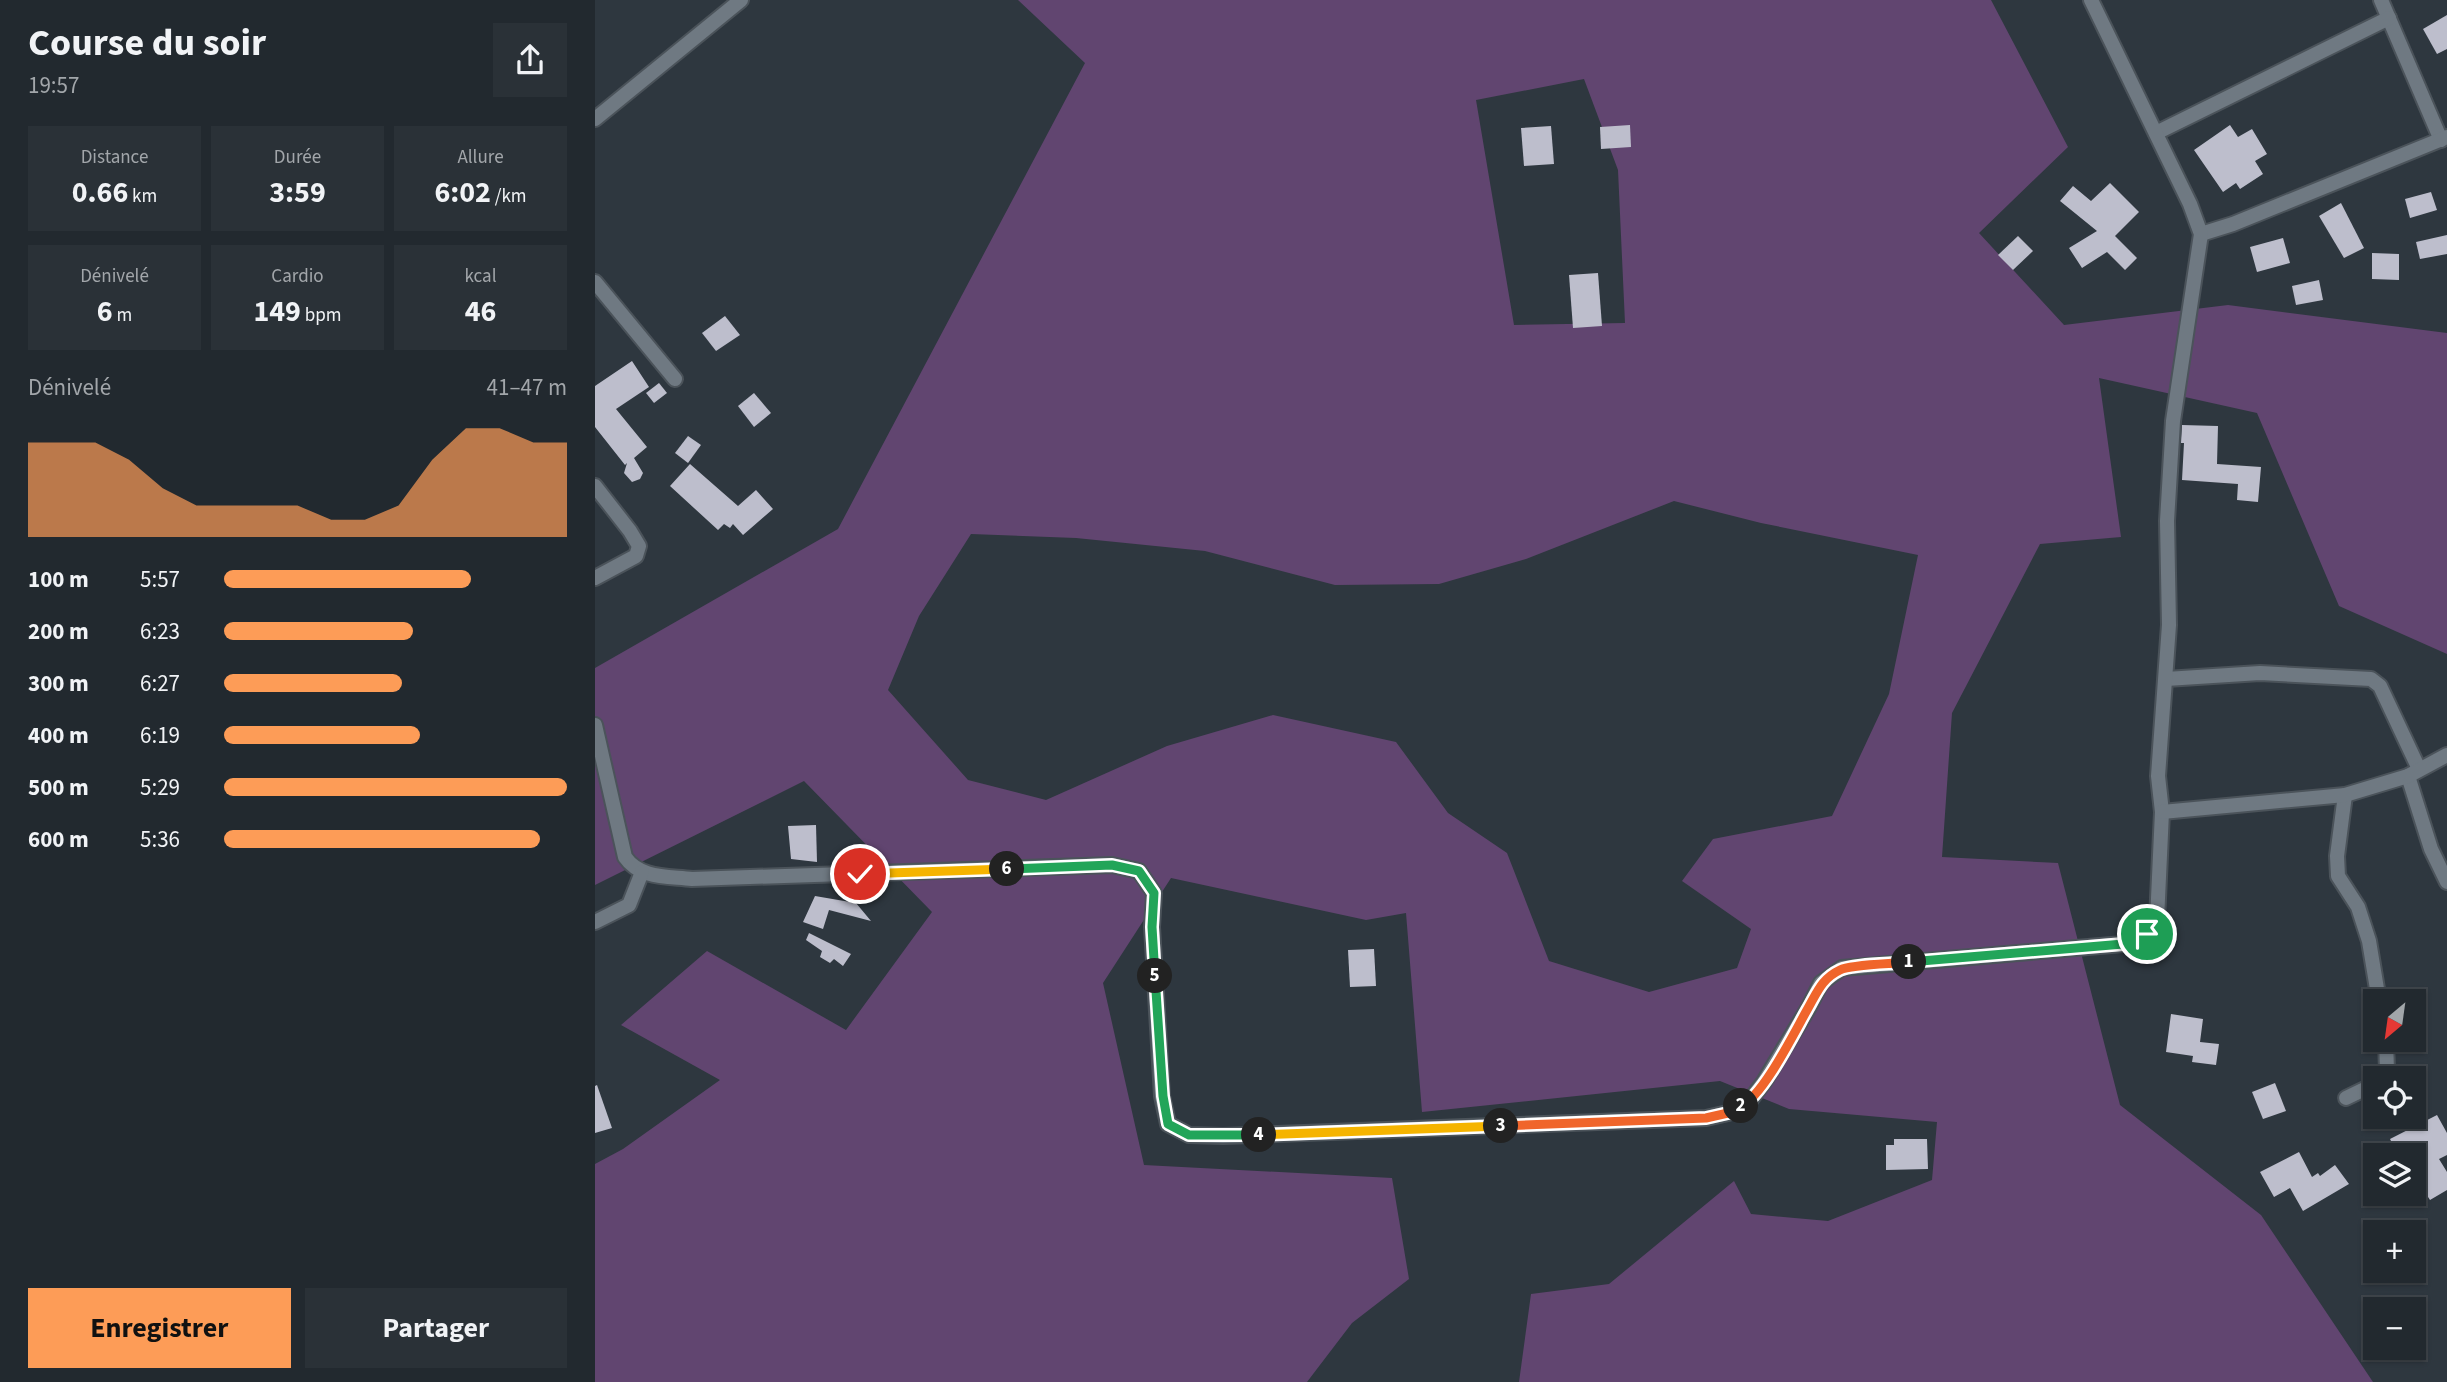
<!DOCTYPE html>
<html lang="fr">
<head>
<meta charset="utf-8">
<style>
	:root { --surface:#22292f; --page:#2a3137; --text:#f1f3f6; --muted:#a2a6aa; --line:#3f454b; --accent:#fd9c57 }
	body { margin:0; font-family:"Source Sans 3",sans-serif; background:var(--page); color:var(--text); height:100vh; display:flex; flex-direction:column; font-size:26px; white-space:nowrap }
	* { box-sizing:border-box; margin:0 }
	p { font-size:23px; color:var(--muted) }
	.icon { flex:none; width:38px; height:38px; fill:none; stroke:currentColor; stroke-width:2; stroke-linecap:round; stroke-linejoin:round }
	.map { position:relative; flex:1; overflow:hidden }
	.panel { display:flex; flex-direction:column; background:var(--surface); width:595px }
	.panel>* { flex:none }
	.needle { width:46px; rotate:209deg }
	.controls { position:absolute; left:1768px; top:989px; display:grid; gap:14px }
	.controls a { display:grid; place-items:center; width:63px; height:63px; border-radius:0px; background:var(--surface); box-shadow:0 2px 5px #0004,0 0 0 2px var(--line); font-size:35px }
	.pin { position:absolute; display:grid; place-items:center; width:60px; height:60px; color:#fff; margin:-30px; border:4px solid #fff; border-radius:50%; box-shadow:0 2px 7px #0007 }
	.km { position:absolute; width:35px; height:35px; margin:-18px; border-radius:50%; background:#222; color:#fff; font-size:19px; line-height:35px; text-align:center }
	.round { display:grid; place-items:center; flex:none; width:74px; height:74px; border-radius:0px; background:var(--page) }
	.head { display:flex; align-items:center; justify-content:space-between; height:119px; padding:0 28px }
	h1 { font-size:38px; font-weight:700; line-height:52px }
	.figures { display:grid; grid-template-columns:repeat(3,1fr); gap:10px; height:119px; padding:7px 28px }
	.figures div { display:grid; align-content:center; border-radius:0px; background:var(--page); text-align:center }
	.figures b { font-size:30px; font-weight:700 }
	.figures small { font-size:19px; font-weight:400 }
	.figures p { font-size:19px }
	.chart { height:196px; padding:14px 28px }
	.chart p { display:flex; justify-content:space-between }
	.chart svg { width:100%; height:126px; margin-top:7px; fill:var(--accent); opacity:.7 }
	.cta { display:flex; gap:14px; margin-top:auto; padding:14px 28px }
	.cta a { flex:1; height:80px; border-radius:0px; background:var(--accent); color:#111; font-size:28px; font-weight:700; line-height:80px; text-align:center }
	.cta a+a { background:var(--page); color:var(--text) }
	ul { padding:0 28px; list-style:none; font-size:23px }
	li { display:grid; grid-template-columns:112px 84px 1fr; align-items:center; height:52px }
	li i { height:18px; border-radius:9px; background:var(--accent) }
	main { display:flex; flex:1; min-height:0 }
	.map>svg:first-child { display:block }
</style>
</head>
<body>
<main>
<section class="panel">
<div class="head"><div><h1>Course du soir</h1><p>19:57</p></div><a class="round"><svg class="icon" aria-label="share" viewBox="0 0 24 24"><path d="M12 15V3M7 8l5-5 5 5M5 13v7h14v-7"/></svg></a></div>
<div class="figures">
<div><p>Distance</p><b>0.66<small> km</small></b></div>
<div><p>Durée</p><b>3:59</b></div>
<div><p>Allure</p><b>6:02<small> /km</small></b></div>
</div>
<div class="figures">
<div><p>Dénivelé</p><b>6<small> m</small></b></div>
<div><p>Cardio</p><b>149<small> bpm</small></b></div>
<div><p>kcal</p><b>46</b></div>
</div>
<div class="chart"><p><span>Dénivelé</span>41–47 m</p>
<svg viewBox="0 0 160 44" preserveAspectRatio="none"><path d="M0 44V11L10 11L20 11L30 17L40 27L50 33L60 33L70 33L80 33L90 38L100 38L110 33L120 17L130 6L140 6L150 11L160 11V44z"/></svg>
</div>
<ul>
<li><b>100 m</b>5:57<i style="width:72%"></i></li>
<li><b>200 m</b>6:23<i style="width:55%"></i></li>
<li><b>300 m</b>6:27<i style="width:52%"></i></li>
<li><b>400 m</b>6:19<i style="width:57%"></i></li>
<li><b>500 m</b>5:29<i style="width:100%"></i></li>
<li><b>600 m</b>5:36<i style="width:92%"></i></li>
</ul>
<div class="cta"><a>Enregistrer</a><a>Partager</a></div>
</section>
<div class="map">
<svg width="1852" height="1382" viewBox="0 0 1852 1382">
	<rect width="100%" height="100%" fill="#2e373f"/>
	<!-- green -->
	<path fill="#614570" fill-rule="evenodd" d="M423 0H1396L1473 147 1384 233 1469 325 1633 305 1852 333V654L1744 606 1662 413 1504 378 1526 537 1445 544 1357 713 1347 857 1463 863 1525 1105 1666 1215 1778 1382H924L936 1294 1014 1284 1139 1181 1156 1214 1233 1221 1337 1180 1342 1122 1194 1109 1125 1081 827 1112 811 913 771 920 576 878 508 983 549 1165 797 1178 814 1279 757 1323 712 1382H0V1164L28 1149 125 1080 26 1025 112 951 251 1030 337 912 209 781 0 885V668L243 529 490 63ZM989 79 1023 170 1030 323 919 325 881 100ZM1079 501 1166 523 1323 555 1294 694 1237 816 1118 839 1087 881 1156 929 1142 968 1054 992 954 961 912 853 853 813 801 742 678 715 572 746 451 800 373 780 293 690 324 616 376 534 481 538 610 551 740 585 844 584 931 559Z"/>
	<!-- building -->
	<g fill="#bdbecc">
		<polygon points="1852,15 1852,49 1842,54 1828,29"/>
		<polygon points="1035,125 1036,147 1006,149 1005,127"/>
		<polygon points="1635,125 1643,137 1657,129 1672,154 1660,161 1668,174 1645,189 1641,183 1628,192 1599,150"/>
		<polygon points="956,126 959,164 929,166 926,128"/>
		<polygon points="1515,183 1544,212 1520,236 1542,258 1530,270 1512,252 1487,268 1474,248 1502,231 1465,201 1478,186 1496,201"/>
		<polygon points="1836,192 1842,210 1815,218 1810,199"/>
		<polygon points="1746,203 1769,248 1749,258 1724,216"/>
		<polygon points="1852,235 1852,254 1825,259 1821,242"/>
		<polygon points="1423,236 1438,251 1418,270 1403,255"/>
		<polygon points="1688,238 1695,263 1662,272 1655,247"/>
		<polygon points="1777,253 1804,254 1804,280 1777,279"/>
		<polygon points="1003,273 1007,326 978,328 974,275"/>
		<polygon points="1724,280 1728,300 1701,305 1697,286"/>
		<polygon points="130,316 145,335 121,351 107,333"/>
		<polygon points="37,361 54,387 21,409 52,447 39,458 48,473 45,479 37,482 29,473 32,463 30,465 0,427 0,386"/>
		<polygon points="64,383 72,393 59,403 51,393"/>
		<polygon points="159,393 176,413 159,427 143,406"/>
		<polygon points="1587,425 1623,426 1622,464 1666,467 1663,502 1642,500 1643,484 1587,480 1589,443 1586,443"/>
		<polygon points="93,436 106,445 93,463 80,453"/>
		<polygon points="95,464 143,506 161,490 178,509 148,535 138,524 135,528 129,524 123,530 75,486"/>
		<polygon points="221,825 222,862 196,859 193,826"/>
		<polygon points="220,896 261,903 276,921 234,910 228,929 208,922"/>
		<polygon points="214,933 256,954 248,966 239,959 235,963 225,957 227,951 211,940"/>
		<polygon points="779,949 781,986 755,987 753,950"/>
		<polygon points="1576,1014 1608,1019 1605,1042 1624,1044 1621,1065 1597,1062 1598,1056 1571,1052"/>
		<polygon points="1680,1083 1691,1111 1668,1119 1657,1092"/>
		<polygon points="2,1085 17,1128 0,1133 0,1086"/>
		<polygon points="1842,1115 1852,1133 1852,1155 1844,1159 1852,1172 1852,1190 1835,1200 1818,1174 1818,1155 1803,1155 1795,1139"/>
		<polygon points="1299,1139 1332,1139 1333,1169 1291,1170 1291,1145 1299,1145"/>
		<polygon points="1704,1152 1717,1177 1723,1173 1725,1176 1740,1165 1754,1184 1708,1211 1695,1188 1679,1197 1665,1172"/>
	</g>
	<g fill="none" stroke-linecap="round" stroke-linejoin="round">
		<defs>
			<g id="minor">
				<polyline points="1786,0 1846,140"/>
				<polyline points="0,119 146,0"/>
				<polyline points="1561,133 1794,18"/>
				<polyline points="1606,234 1638,224 1852,137"/>
				<polyline points="0,282 80,379"/>
				<polyline points="0,486 35,531 44,546 41,556 0,578"/>
				<polyline points="1571,679 1665,673 1776,679 1785,686 1824,769"/>
				<path d="M0 725 30 857C45 879 73 876 97 879L517 865 544 871 559 893 557 927 567 1096 573 1124 594 1135 628 1136 1111 1118 1133 1113 1153 1103 1169 1082 1214 1007 1226 983 1247 968 1540 943 1552 934 1562 920 1567 812 1563 776 1574 625 1572 521 1578 421 1606 234 1595 204 1496 0"/>
				<polyline points="1813,776 1836,849 1852,882"/>
				<polyline points="1750,795 1742,856 1743,876 1763,907 1774,941 1784,1001"/>
				<polyline points="1567,812 1750,795 1813,776 1852,755"/>
				<polyline points="0,922 34,905 47,872"/>
				<polyline points="1788,1078 1792,1071 1791,1040"/>
				<polyline points="1751,1098 1780,1084"/>
			</g>
		</defs>
		<!-- minor casing -->
		<use href="#minor" stroke="#4b535a" stroke-width="18"/>
		<!-- minor -->
		<use href="#minor" stroke="#6f7982" stroke-width="14"/>
	</g>
	<g fill="none" stroke-linecap="round" stroke-linejoin="round">
		<defs>
			<polyline id="split-1" points="1314,962 1540,943 1552,934"/>
			<path id="split-2" d="M1146 1106C1168 1096 1199 1033 1212 1010 1222 993 1226 979 1245 970 1257 964 1299 964 1314 962"/>
			<polyline id="split-3" points="906,1126 1111,1118 1133,1113 1146,1106"/>
			<polyline id="split-4" points="664,1135 906,1126"/>
			<polyline id="split-5" points="560,976 568,1096 573,1124 594,1135 664,1135"/>
			<polyline id="split-6" points="412,869 517,865 544,871 559,893 557,927 560,976"/>
			<polyline id="split-7" points="265,874 412,869"/>
		</defs>
		<!-- split-1 casing -->
		<use href="#split-1" stroke="#fff" stroke-width="14"/>
		<!-- split-2 casing -->
		<use href="#split-2" stroke="#fff" stroke-width="14"/>
		<!-- split-3 casing -->
		<use href="#split-3" stroke="#fff" stroke-width="14"/>
		<!-- split-4 casing -->
		<use href="#split-4" stroke="#fff" stroke-width="14"/>
		<!-- split-5 casing -->
		<use href="#split-5" stroke="#fff" stroke-width="14"/>
		<!-- split-6 casing -->
		<use href="#split-6" stroke="#fff" stroke-width="14"/>
		<!-- split-7 casing -->
		<use href="#split-7" stroke="#fff" stroke-width="14"/>
		<!-- split-1 -->
		<use href="#split-1" stroke="#22a559" stroke-width="9"/>
		<!-- split-2 -->
		<use href="#split-2" stroke="#f0652b" stroke-width="9"/>
		<!-- split-3 -->
		<use href="#split-3" stroke="#f0652b" stroke-width="9"/>
		<!-- split-4 -->
		<use href="#split-4" stroke="#f5b400" stroke-width="9"/>
		<!-- split-5 -->
		<use href="#split-5" stroke="#22a559" stroke-width="9"/>
		<!-- split-6 -->
		<use href="#split-6" stroke="#22a559" stroke-width="9"/>
		<!-- split-7 -->
		<use href="#split-7" stroke="#f5b400" stroke-width="9"/>
	</g>
</svg>
<div class="controls">
<a><svg class="needle" viewBox="-14 -14 28 28"><path d="M0-13l5 13h-10z" fill="#e53935"/><path d="M0 13l5-13h-10z" fill="#a2a6aa"/></svg></a>
<a><svg class="icon" aria-label="locate" viewBox="0 0 24 24"><circle cx="12" cy="12" r="6"/><path d="M12 2v4M12 18v4M2 12h4M18 12h4"/></svg></a>
<a><svg class="icon" aria-label="layers" viewBox="0 0 24 24"><path d="M12 4l9 5-9 5-9-5zM3 14l9 5 9-5"/></svg></a>
<a>+</a>
<a>−</a>
</div>
<div class="pin" style="left:1552px;top:934px;background:#1e9e55"><svg class="icon" aria-label="arrive" viewBox="0 0 24 24"><path d="M6 21V4h12l-3 4 3 4H6"/></svg></div>
<div class="pin" style="left:265px;top:874px;background:#d93025"><svg class="icon" aria-label="check" viewBox="0 0 24 24"><path d="M5 12l5 5 9-10"/></svg></div>
<b class="km" style="left:1314px;top:962px">1</b>
<b class="km" style="left:1146px;top:1106px">2</b>
<b class="km" style="left:906px;top:1126px">3</b>
<b class="km" style="left:664px;top:1135px">4</b>
<b class="km" style="left:560px;top:976px">5</b>
<b class="km" style="left:412px;top:869px">6</b>
</div>
</main>
</body>
</html>
